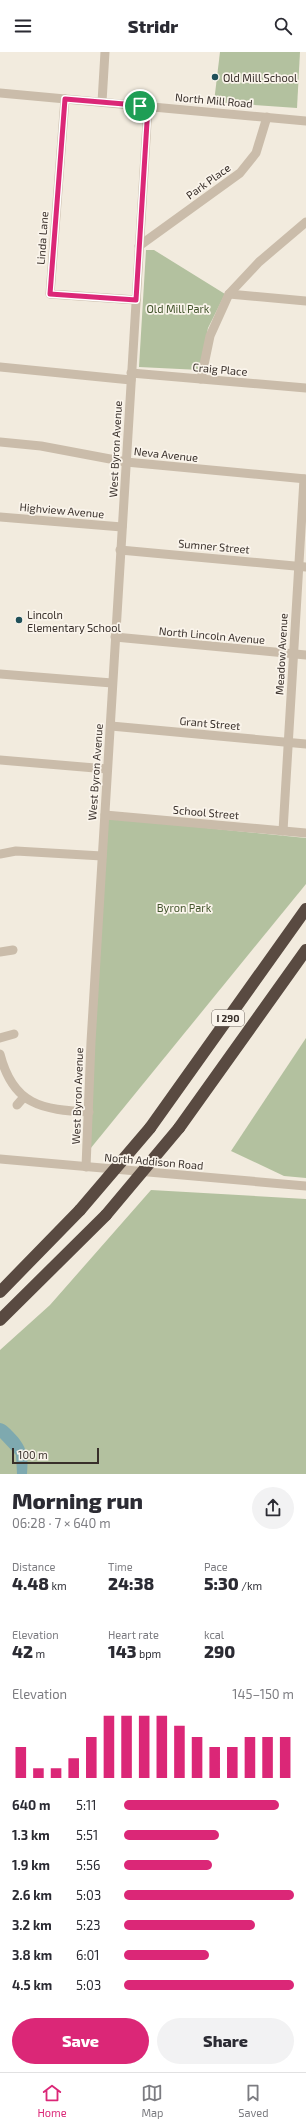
<!DOCTYPE html>
<html lang="en">
<head>
<meta charset="utf-8">
<style>
	:root { --surface:#fff; --page:#f2f2f3; --text:#2b2b33; --muted:#7c7c81; --line:#e1e1e2; --accent:#db2777 }
	body { margin:0; font-family:"Exo 2",sans-serif; background:var(--page); color:var(--text); height:100vh; display:flex; flex-direction:column; font-size:15px; white-space:nowrap }
	* { box-sizing:border-box; margin:0 }
	p { font-size:13px; color:var(--muted) }
	.icon { flex:none; width:22px; height:22px; fill:none; stroke:currentColor; stroke-width:2; stroke-linecap:round; stroke-linejoin:round }
	.map { position:relative; height:1422px; overflow:hidden }
	.drawer { display:flex; flex-direction:column; background:var(--surface); flex:1 }
	.drawer>* { flex:none }
	.scale { position:absolute; left:12px; bottom:10px; width:87px; box-sizing:border-box; padding-left:4px; border:2px solid #382f2a; border-top:0; font-size:11px; line-height:14px; white-space:nowrap; color:#382f2a; -webkit-text-stroke:3px #faf4eb; paint-order:stroke }
	.pin { position:absolute; display:grid; place-items:center; width:34px; height:34px; color:#fff; margin:-17px; border:2px solid #fff; border-radius:50%; box-shadow:0 1px 4px #0007 }
	.round { display:grid; place-items:center; flex:none; width:42px; height:42px; border-radius:21px; background:var(--page) }
	.headline { display:flex; align-items:center; justify-content:space-between; height:68px; padding:0 12px }
	h1 { font-size:22px; font-weight:800; line-height:30px }
	.metrics { display:grid; grid-template-columns:repeat(3,1fr); gap:6px; height:68px; padding:4px 12px }
	.metrics div { display:grid; align-content:center }
	.metrics b { font-size:17px; font-weight:800 }
	.metrics small { font-size:11px; font-weight:400 }
	.metrics p { font-size:11px }
	.chart { height:112px; padding:8px 12px }
	.chart p { display:flex; justify-content:space-between }
	.chart svg { width:100%; height:72px; margin-top:4px; stroke:var(--accent); stroke-width:6 }
	.primary-button { display:flex; gap:8px; margin-top:auto; padding:8px 12px }
	.primary-button a { flex:1; height:46px; border-radius:24px; background:var(--accent); color:#fff; font-size:16px; font-weight:800; line-height:46px; text-align:center }
	.primary-button a+a { background:var(--page); color:var(--text) }
	ul { padding:0 12px; list-style:none; font-size:13px }
	li { display:grid; grid-template-columns:64px 48px 1fr; align-items:center; height:30px }
	li i { height:10px; border-radius:5px; background:var(--accent) }
	header { display:flex; justify-content:space-between; align-items:center; height:52px; padding:0 12px; background:var(--surface); font-size:18px; font-weight:800 }
	.tab-bar { display:flex; justify-content:space-around; align-items:center; height:56px; border-top:1px solid var(--line); background:var(--surface); font-size:11px; color:var(--muted) }
	.tab-bar a { display:grid; justify-items:center; gap:2px }
	.tab-bar .active { color:var(--accent) }
	.map>svg:first-child { display:block }
</style>
</head>
<body>
<header><svg class="icon" aria-label="menu" viewBox="0 0 24 24"><path d="M4 6h16M4 12h16M4 18h16"/></svg>Stridr<svg class="icon" aria-label="search" viewBox="0 0 24 24"><circle cx="10" cy="10" r="6"/><path d="M15 15l6 6"/></svg></header>
<div class="map">
<svg width="306" height="1422" viewBox="0 0 306 1422">
	<rect width="100%" height="100%" fill="#f2ebde"/>
	<!-- green -->
	<g fill="#b3c19f">
		<polygon points="220,0 300,0 297,56 214,50"/>
		<polygon points="146,198 154,198 225,242 208,276 200,318 139,315"/>
		<polygon points="108,766 306,786 306,832 86,1102"/>
		<polygon points="306,986 306,1126 284,1124 231,1099"/>
		<polygon points="151,1138 306,1147 306,1422 0,1422 0,1298 50,1253"/>
	</g>
	<!-- water -->
	<path fill="#7ea9af" d="M0 1371C6 1372 9 1376 13 1380 26 1393 29 1403 27 1422H17L16 1403 0 1386Z"/>
	<g fill="none" stroke-linecap="round" stroke-linejoin="round">
		<!-- minor -->
		<g stroke="#cabcaa" stroke-width="9">
			<polyline points="0,41 306,69"/>
			<polyline points="65,47 50,242 136,248"/>
			<polyline points="102,50 105,0"/>
			<polyline points="139,194 240,121 256,101 267,65"/>
			<polyline points="229,242 306,249"/>
			<polyline points="0,315 131,328"/>
			<polyline points="131,321 306,336"/>
			<polyline points="201,327 210,284 229,242 259,210 306,170"/>
			<polyline points="0,390 41,394 126,410 306,427"/>
			<polyline points="0,465 122,475"/>
			<polyline points="120,498 306,515"/>
			<polyline points="115,585 306,603"/>
			<polyline points="0,622 112,631"/>
			<polyline points="111,674 306,692"/>
			<polyline points="0,708 107,717"/>
			<polyline points="105,763 306,781"/>
			<polyline points="283,779 304,427"/>
			<polyline points="0,802 16,799 102,804"/>
			<polyline points="0,900 13,898"/>
			<polyline points="0,986 14,982"/>
			<path d="M0 1002C13 1053 42 1058 89 1060"/>
			<polyline points="17,1053 24,1045"/>
			<polyline points="0,1107 306,1134"/>
			<polyline points="86,1115 91,990 148,54"/>
		</g>
		<!-- highway -->
		<g stroke="#594a41" stroke-width="12">
			<polyline points="150,1076 306,857"/>
			<polyline points="179,1076 306,898"/>
			<polyline points="0,1240 80,1158"/>
			<polyline points="0,1268 106,1163"/>
		</g>
		<!-- highway-bridge -->
		<g stroke="#594a41" stroke-width="12">
			<polyline points="80,1158 150,1076"/>
			<polyline points="106,1163 179,1076"/>
		</g>
	</g>
	<g fill="none" stroke-linecap="round" stroke-linejoin="round">
		<defs>
			<polygon id="route" points="65,47 148,54 136,248 50,242"/>
		</defs>
		<!-- route casing -->
		<use href="#route" stroke="#fff" stroke-width="8"/>
		<!-- route -->
		<use href="#route" stroke="#db2777" stroke-width="5"/>
	</g>
	<!-- markers -->
	<g fill="#205059" stroke="#faf4eb" stroke-width="1.5">
		<circle cx="215" cy="25" r="4"/>
		<circle cx="19" cy="568" r="4"/>
	</g>
	<g text-anchor="middle" dominant-baseline="central" stroke-width="3.5" stroke-linejoin="round" paint-order="stroke">
		<!-- shield labels -->
		<rect fill="#faf4eb" stroke="#726a64" stroke-width="1" x="212" y="958" width="32" height="16" rx="3"/>
		<g font-size="10" font-weight="bold" fill="#382f2a">
			<text x="228" y="966">I 290</text>
		</g>
		<!-- poi labels -->
		<g font-size="11" fill="#382f2a" stroke="#faf4eb" text-anchor="start">
			<text x="223" y="25">Old Mill School</text>
			<text x="27" y="562">Lincoln<tspan x="27" dy="13">Elementary School</tspan></text>
		</g>
		<!-- street labels -->
		<g font-size="11" fill="#382f2a" stroke="#faf4eb">
			<text transform="translate(214 48) rotate(5)">North Mill Road</text>
			<text transform="translate(208 129) rotate(-36)">Park Place</text>
			<text transform="translate(42 186) rotate(-86)">Linda Lane</text>
			<text transform="translate(220 317) rotate(5)">Craig Place</text>
			<text transform="translate(115 397) rotate(-87)">West Byron Avenue</text>
			<text transform="translate(166 402) rotate(6)">Neva Avenue</text>
			<text transform="translate(62 458) rotate(5)">Highview Avenue</text>
			<text transform="translate(214 494) rotate(5)">Sumner Street</text>
			<text transform="translate(212 583) rotate(5)">North Lincoln Avenue</text>
			<text transform="translate(281 602) rotate(-87)">Meadow Avenue</text>
			<text transform="translate(210 671) rotate(5)">Grant Street</text>
			<text transform="translate(95 720) rotate(-86)">West Byron Avenue</text>
			<text transform="translate(206 760) rotate(5)">School Street</text>
			<text transform="translate(77 1044) rotate(-88)">West Byron Avenue</text>
			<text transform="translate(154 1109) rotate(5)">North Addison Road</text>
		</g>
		<!-- park labels -->
		<g font-size="11" fill="#44562e" stroke="#faf4eb">
			<text x="178" y="256">Old Mill Park</text>
			<text x="184" y="855">Byron Park</text>
		</g>
	</g>
</svg>
<div class="scale">100 m</div>
<div class="pin" style="left:140px;top:54px;background:#1e9e55"><svg class="icon" aria-label="arrive" viewBox="0 0 24 24"><path d="M6 21V4h12l-3 4 3 4H6"/></svg></div>
</div>
<section class="drawer">
<div class="headline"><div><h1>Morning run</h1><p>06:28 · 7 × 640 m</p></div><a class="round"><svg class="icon" aria-label="share" viewBox="0 0 24 24"><path d="M12 15V3M7 8l5-5 5 5M5 13v7h14v-7"/></svg></a></div>
<div class="metrics">
<div><p>Distance</p><b>4.48<small> km</small></b></div>
<div><p>Time</p><b>24:38</b></div>
<div><p>Pace</p><b>5:30<small> /km</small></b></div>
</div>
<div class="metrics">
<div><p>Elevation</p><b>42<small> m</small></b></div>
<div><p>Heart rate</p><b>143<small> bpm</small></b></div>
<div><p>kcal</p><b>290</b></div>
</div>
<div class="chart"><p><span>Elevation</span>145–150 m</p>
<svg viewBox="0 0 160 44" preserveAspectRatio="none"><path d="M5 44V25M15 44V38M25 44V38M35 44V32M45 44V19M55 44V6M65 44V6M75 44V6M85 44V6M95 44V12M105 44V19M115 44V25M125 44V25M135 44V19M145 44V19M155 44V19"/></svg>
</div>
<ul>
<li><b>640 m</b>5:11<i style="width:91%"></i></li>
<li><b>1.3 km</b>5:51<i style="width:56%"></i></li>
<li><b>1.9 km</b>5:56<i style="width:52%"></i></li>
<li><b>2.6 km</b>5:03<i style="width:100%"></i></li>
<li><b>3.2 km</b>5:23<i style="width:77%"></i></li>
<li><b>3.8 km</b>6:01<i style="width:50%"></i></li>
<li><b>4.5 km</b>5:03<i style="width:100%"></i></li>
</ul>
<div class="primary-button"><a>Save</a><a>Share</a></div>
</section>
<nav class="tab-bar">
<a class="active"><svg class="icon" aria-label="home" viewBox="0 0 24 24"><path d="M3 11l9-7 9 7M6 9v11h12V9"/></svg>Home</a>
<a><svg class="icon" aria-label="map" viewBox="0 0 24 24"><path d="M3 6l6-2 6 2 6-2v14l-6 2-6-2-6 2zM9 4v14M15 6v14"/></svg>Map</a>
<a><svg class="icon" aria-label="saved" viewBox="0 0 24 24"><path d="M7 4h10v16l-5-4-5 4z"/></svg>Saved</a>
</nav>
</body>
</html>
